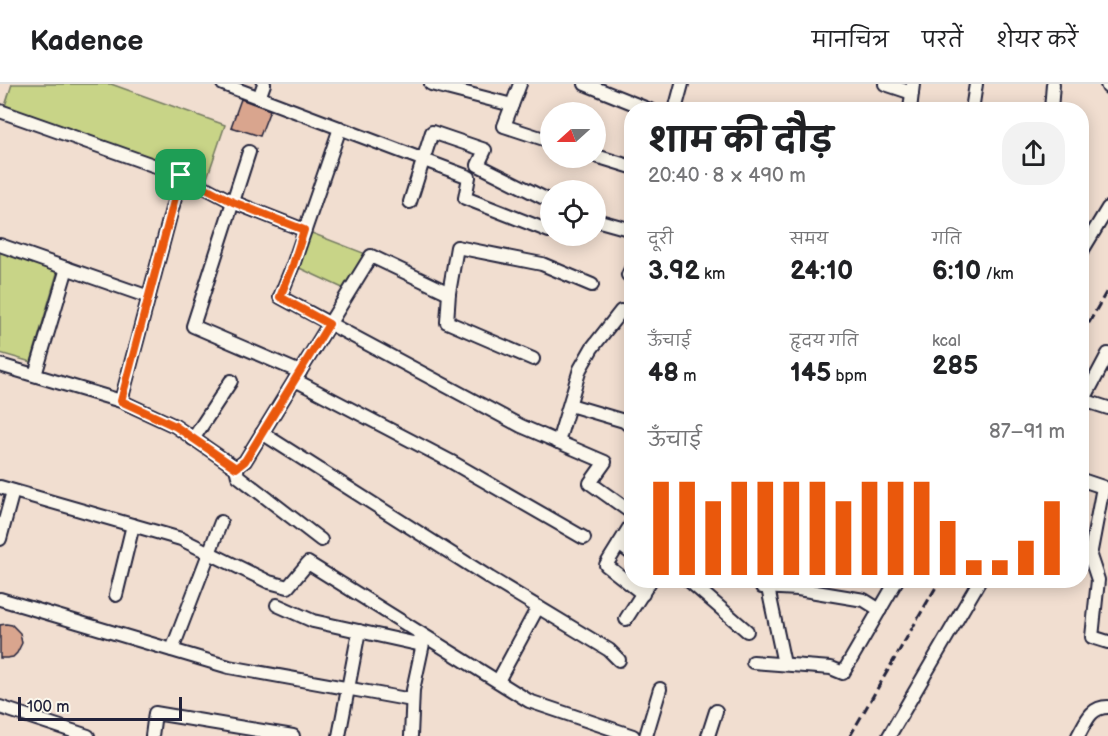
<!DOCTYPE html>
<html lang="hi">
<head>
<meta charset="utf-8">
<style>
	:root { --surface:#fff; --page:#f2f2f2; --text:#202124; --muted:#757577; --line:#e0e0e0; --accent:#ea580c }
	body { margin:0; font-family:"Balsamiq Sans","Playpen Sans Deva",sans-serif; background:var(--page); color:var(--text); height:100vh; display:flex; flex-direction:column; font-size:22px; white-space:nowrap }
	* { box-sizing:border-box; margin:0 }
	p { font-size:20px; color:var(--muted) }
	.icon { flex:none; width:33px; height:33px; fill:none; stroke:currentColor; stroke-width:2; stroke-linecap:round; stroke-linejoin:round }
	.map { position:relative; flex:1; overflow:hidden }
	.panel { position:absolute; left:624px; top:18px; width:465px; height:486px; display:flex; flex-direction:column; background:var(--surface); border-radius:24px; box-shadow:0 3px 15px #0003 }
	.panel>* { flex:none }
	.needle { width:39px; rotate:249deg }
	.controls { position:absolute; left:540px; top:18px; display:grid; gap:12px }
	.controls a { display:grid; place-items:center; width:66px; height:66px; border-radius:50%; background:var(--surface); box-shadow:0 3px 15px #0003; font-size:30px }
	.scale { position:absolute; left:18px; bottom:15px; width:164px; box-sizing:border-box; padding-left:6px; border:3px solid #22223b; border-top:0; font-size:16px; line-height:21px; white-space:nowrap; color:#22223b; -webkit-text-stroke:4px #fbf7ec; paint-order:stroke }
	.pin { position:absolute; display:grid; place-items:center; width:51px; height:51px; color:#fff; margin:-26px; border-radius:12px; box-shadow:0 3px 9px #0006 }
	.round { display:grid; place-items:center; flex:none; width:63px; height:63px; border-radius:24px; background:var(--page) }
	.headline { display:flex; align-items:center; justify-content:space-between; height:102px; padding:0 24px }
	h1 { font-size:33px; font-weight:700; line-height:45px }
	.figures { display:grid; grid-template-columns:repeat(3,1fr); gap:9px; height:102px; padding:6px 24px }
	.figures div { display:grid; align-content:center }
	.figures b { font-size:26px; font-weight:700 }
	.figures small { font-size:16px; font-weight:400 }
	.figures p { font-size:16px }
	.chart { height:168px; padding:12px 24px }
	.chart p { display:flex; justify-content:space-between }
	.chart svg { width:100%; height:108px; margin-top:6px; stroke:var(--accent); stroke-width:6 }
	header { display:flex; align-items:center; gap:36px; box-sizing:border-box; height:84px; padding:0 30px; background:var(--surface); border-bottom:2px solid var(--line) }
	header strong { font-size:28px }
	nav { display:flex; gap:33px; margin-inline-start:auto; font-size:21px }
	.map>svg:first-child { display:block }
</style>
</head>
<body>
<header>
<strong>Kadence</strong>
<nav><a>मानचित्र</a><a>परतें</a><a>शेयर करें</a></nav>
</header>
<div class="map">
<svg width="1108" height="652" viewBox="0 0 1108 652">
	<rect width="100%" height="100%" fill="#f1ded0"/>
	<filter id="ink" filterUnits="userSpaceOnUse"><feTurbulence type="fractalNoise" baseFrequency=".0167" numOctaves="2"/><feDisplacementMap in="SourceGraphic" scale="12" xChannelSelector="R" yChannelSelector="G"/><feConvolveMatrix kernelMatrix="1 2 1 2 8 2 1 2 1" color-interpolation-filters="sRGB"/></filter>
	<g filter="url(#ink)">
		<!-- green -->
		<g fill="#c8d487" stroke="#757b61" stroke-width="1.5">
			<polygon points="12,0 111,0 225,41 207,94 5,22"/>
			<polygon points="304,146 371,172 349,207 293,181"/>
			<polygon points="0,168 58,186 31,278 0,269"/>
		</g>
		<!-- building -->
		<g fill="#d9a58e" stroke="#22223b" stroke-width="1.5">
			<polygon points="241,15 270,26 260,52 231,43"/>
			<polygon points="6,540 12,541 20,549 22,559 17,569 13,573 7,574 0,574 0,541"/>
		</g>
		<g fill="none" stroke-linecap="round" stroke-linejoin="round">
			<defs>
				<g id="minor">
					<polyline points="223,0 469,93 465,114 549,147"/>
					<polyline points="431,0 512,21"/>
					<polyline points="520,0 504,42 550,57"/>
					<polyline points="585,0 650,26"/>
					<polyline points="885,0 912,9"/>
					<polyline points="1107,0 1108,3"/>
					<polyline points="259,14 264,0"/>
					<polyline points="675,26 682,0"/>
					<polyline points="910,26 913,0"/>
					<polyline points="972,26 976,0"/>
					<polyline points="1051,26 1053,0"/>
					<polyline points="0,27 181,91 233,118 304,146"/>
					<polyline points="340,44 293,181 280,213 521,342 605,378 590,399 632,429"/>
					<polyline points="249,68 193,242 300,288"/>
					<polyline points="596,72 632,83"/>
					<polyline points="410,118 432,48 485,66 478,81 550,117"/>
					<polyline points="596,136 632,146"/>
					<polyline points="0,161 149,213"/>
					<polyline points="1082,167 1108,124"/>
					<polyline points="632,183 628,191 632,193"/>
					<polyline points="533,275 447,238 449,209 457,163 542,180 592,201"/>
					<polyline points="0,281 121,317 175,342 236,384 238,392 321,456"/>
					<polyline points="35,291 67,184"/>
					<polyline points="295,296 450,377 584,454"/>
					<polyline points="1083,316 1108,324"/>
					<polyline points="121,317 181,91"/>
					<polyline points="1082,319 1108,270"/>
					<polyline points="570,321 624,337 632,344"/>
					<polyline points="262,349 490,494 609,566 619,576"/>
					<polyline points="193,355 231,297"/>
					<polyline points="558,358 580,285 592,264 621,227"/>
					<polyline points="236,384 245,377 371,172 449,209"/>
					<polyline points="1082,396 1103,403 1090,472 1098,496 1092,553 1108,558"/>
					<polyline points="0,403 181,455 269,498 288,503 308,479 529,617 633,652"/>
					<polyline points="632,439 606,481 643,510"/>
					<polyline points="0,455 13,407"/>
					<polyline points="619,460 632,470"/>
					<polyline points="688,496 747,547"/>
					<polyline points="759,496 762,503 798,505 864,516 880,526"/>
					<polyline points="768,504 784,580"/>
					<polyline points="116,511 133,441"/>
					<polyline points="0,515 229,583 412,616"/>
					<polyline points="277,521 313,537 422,561"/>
					<polyline points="626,535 651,496"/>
					<polyline points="172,566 221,438"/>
					<polyline points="753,578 831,584 843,589 897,496"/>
					<polyline points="498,597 538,523"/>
					<polyline points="0,623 88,652"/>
					<polyline points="152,652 155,629 293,652"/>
					<polyline points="339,652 359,547"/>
					<polyline points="411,652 413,606 424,555"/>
					<polyline points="646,652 660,605"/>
					<polyline points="708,652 716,627"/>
					<polyline points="889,652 980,496"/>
					<path d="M1078 652C1086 638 1090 623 1108 623"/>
				</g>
			</defs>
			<!-- minor casing -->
			<use href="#minor" stroke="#22223b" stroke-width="16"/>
			<!-- minor -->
			<use href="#minor" stroke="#fbf7ec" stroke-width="12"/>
			<!-- rail -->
			<g stroke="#22223b" stroke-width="3" stroke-dasharray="9 4.5" stroke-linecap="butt">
				<polyline points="1082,251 1108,205"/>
				<polyline points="850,652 940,496"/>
			</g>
		</g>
	</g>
	<g fill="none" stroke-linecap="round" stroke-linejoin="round" filter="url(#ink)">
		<defs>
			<polygon id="route" points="181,91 233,118 304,146 293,181 280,213 329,240 245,377 236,384 175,342 121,317"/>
		</defs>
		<!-- route casing -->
		<use href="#route" stroke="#fff" stroke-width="12"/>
		<!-- route -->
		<use href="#route" stroke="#ea580c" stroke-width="8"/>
	</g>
</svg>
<div class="controls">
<a><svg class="needle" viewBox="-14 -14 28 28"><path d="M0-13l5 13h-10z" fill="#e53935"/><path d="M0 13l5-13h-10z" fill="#757577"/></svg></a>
<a><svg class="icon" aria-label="locate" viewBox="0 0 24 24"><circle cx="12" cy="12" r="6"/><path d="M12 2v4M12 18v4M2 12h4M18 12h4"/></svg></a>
</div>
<div class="scale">100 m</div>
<div class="pin" style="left:181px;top:91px;background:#1e9e55"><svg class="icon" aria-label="arrive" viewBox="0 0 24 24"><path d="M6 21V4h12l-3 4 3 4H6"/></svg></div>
<section class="panel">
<div class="headline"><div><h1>शाम की दौड़</h1><p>20:40 · 8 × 490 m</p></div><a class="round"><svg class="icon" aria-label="share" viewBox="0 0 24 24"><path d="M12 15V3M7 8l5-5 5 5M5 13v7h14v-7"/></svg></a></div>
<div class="figures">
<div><p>दूरी</p><b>3.92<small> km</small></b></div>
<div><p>समय</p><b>24:10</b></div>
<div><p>गति</p><b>6:10<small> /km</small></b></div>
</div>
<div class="figures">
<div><p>ऊँचाई</p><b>48<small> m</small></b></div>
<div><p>हृदय गति</p><b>145<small> bpm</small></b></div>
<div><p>kcal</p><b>285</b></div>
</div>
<div class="chart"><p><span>ऊँचाई</span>87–91 m</p>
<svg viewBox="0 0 160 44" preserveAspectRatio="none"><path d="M5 44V6M15 44V6M25 44V14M35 44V6M45 44V6M55 44V6M65 44V6M75 44V14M85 44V6M95 44V6M105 44V6M115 44V22M125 44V38M135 44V38M145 44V30M155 44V14"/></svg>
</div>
</section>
</div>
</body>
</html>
